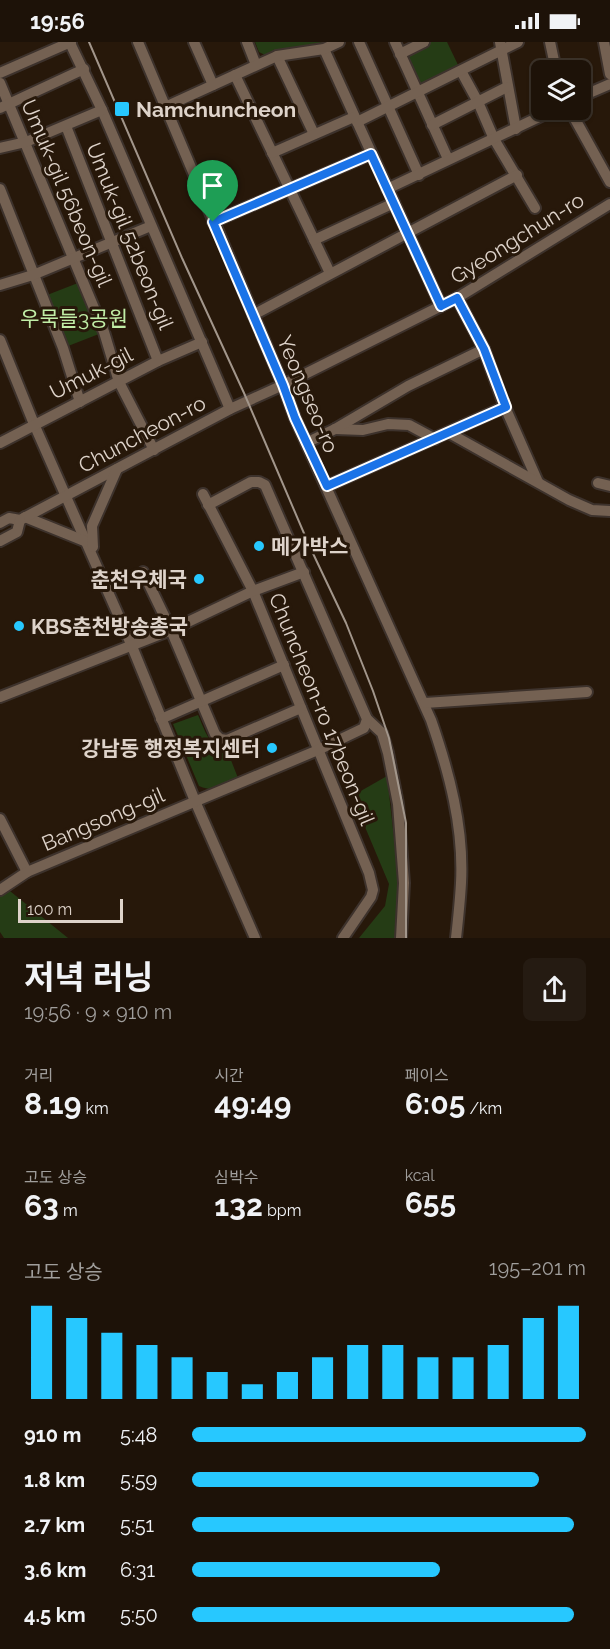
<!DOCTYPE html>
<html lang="ko">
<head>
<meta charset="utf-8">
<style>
	:root { --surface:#1d1208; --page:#251b12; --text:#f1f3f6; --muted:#a09e9c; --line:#3b3229; --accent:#27c8ff }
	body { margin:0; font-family:Raleway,"Noto Sans KR",sans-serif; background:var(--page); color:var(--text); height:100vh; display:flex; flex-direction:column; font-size:22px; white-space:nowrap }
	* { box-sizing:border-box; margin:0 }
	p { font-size:20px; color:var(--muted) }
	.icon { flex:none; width:33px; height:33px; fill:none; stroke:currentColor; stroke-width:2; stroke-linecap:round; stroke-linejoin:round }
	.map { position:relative; height:896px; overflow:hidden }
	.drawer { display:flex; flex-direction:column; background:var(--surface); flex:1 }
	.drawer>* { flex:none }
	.buttons { position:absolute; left:531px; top:18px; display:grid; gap:12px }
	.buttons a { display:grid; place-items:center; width:60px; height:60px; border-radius:9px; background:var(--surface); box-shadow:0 2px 4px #0004,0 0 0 2px var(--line); font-size:30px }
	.scale { position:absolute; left:18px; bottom:15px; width:105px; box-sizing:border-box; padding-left:6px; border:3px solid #ded3ca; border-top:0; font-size:16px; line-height:21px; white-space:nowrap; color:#ded3ca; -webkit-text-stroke:4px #27180a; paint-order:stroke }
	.pin { position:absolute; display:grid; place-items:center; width:51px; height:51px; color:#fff; margin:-62px -26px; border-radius:50% 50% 50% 0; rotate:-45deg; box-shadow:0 0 6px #0007 }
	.pin .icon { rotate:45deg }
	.round { display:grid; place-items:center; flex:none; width:63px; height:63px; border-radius:9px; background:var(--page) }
	.head { display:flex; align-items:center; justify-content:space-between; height:102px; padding:0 24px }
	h1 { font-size:33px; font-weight:700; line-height:45px }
	.figures { display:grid; grid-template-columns:repeat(3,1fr); gap:9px; height:102px; padding:6px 24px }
	.figures div { display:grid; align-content:center }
	.figures b { font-size:30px; font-weight:700 }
	.figures small { font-size:16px; font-weight:400 }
	.figures p { font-size:16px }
	.chart { height:168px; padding:12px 24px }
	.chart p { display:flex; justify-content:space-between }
	.chart svg { width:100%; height:108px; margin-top:6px; stroke:var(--accent); stroke-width:6 }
	ul { padding:0 24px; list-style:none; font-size:20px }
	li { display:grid; grid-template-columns:96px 72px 1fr; align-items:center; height:45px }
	li i { height:15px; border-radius:8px; background:var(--accent) }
	.status { display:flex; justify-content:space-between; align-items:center; height:42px; padding:0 30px; background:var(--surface); direction:ltr }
	.status svg { height:16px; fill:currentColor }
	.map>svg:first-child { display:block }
</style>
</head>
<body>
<div class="status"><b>19:56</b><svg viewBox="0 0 49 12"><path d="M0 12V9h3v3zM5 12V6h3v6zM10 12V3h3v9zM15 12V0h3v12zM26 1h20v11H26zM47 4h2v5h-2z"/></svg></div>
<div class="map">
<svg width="610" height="896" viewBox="0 0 610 896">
	<rect width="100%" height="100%" fill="#27180a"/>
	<!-- green -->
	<g fill="#253c15">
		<polygon points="255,0 324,0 270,10 265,13 259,10"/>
		<polygon points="431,0 447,0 459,25 418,45 403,14"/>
		<polygon points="83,239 104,290 63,306 42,255"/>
		<path d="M198 673C205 688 209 706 227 708L238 736C222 745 216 751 199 744L173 682Z"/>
		<polygon points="387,734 399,840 396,896 359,896 385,864 389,842 352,754"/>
		<polygon points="0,841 68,896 4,896 0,890"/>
	</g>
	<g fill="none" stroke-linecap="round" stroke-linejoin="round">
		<defs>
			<g id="minor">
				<path d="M138 0 283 343 295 376 431 678C449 730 464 785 461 841 460 859 458 878 456 896"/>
				<polyline points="194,0 213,43"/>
				<polyline points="247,0 256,23"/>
				<polyline points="359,0 419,133"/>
				<polyline points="395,0 448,117"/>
				<polyline points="500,0 516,87"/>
				<polyline points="550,0 556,28"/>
				<polyline points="604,0 610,32"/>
				<polyline points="70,1 102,68 230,367"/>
				<polyline points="324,7 441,264"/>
				<polyline points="400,12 424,0"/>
				<polyline points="277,14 314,92"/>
				<polyline points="461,29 478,60 494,97 535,166"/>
				<polyline points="0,31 71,0"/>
				<polyline points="235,33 330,231"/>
				<polyline points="0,41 104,290 119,340 154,408"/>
				<polyline points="580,55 610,42"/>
				<polyline points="165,65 277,14 324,7 339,0"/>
				<polyline points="0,66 84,27"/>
				<polyline points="570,68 610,140"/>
				<polyline points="357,80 518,0"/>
				<polyline points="432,83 507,45"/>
				<polyline points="66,84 158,319"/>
				<polyline points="0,106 26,100 102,68"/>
				<polyline points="272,111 354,75"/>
				<polyline points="0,147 63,306 80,360"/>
				<polyline points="387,147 554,68"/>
				<polyline points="213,180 371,112"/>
				<polyline points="314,198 394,161"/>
				<polyline points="0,243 33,233 151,184"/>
				<polyline points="457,256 484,307 505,365 538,440"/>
				<polyline points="253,273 517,133"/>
				<polyline points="0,298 34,382 131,602 195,759 255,896"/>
				<polyline points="335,387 363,388 388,382 409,383 435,397"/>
				<polyline points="449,391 569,458 592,468 610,469"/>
				<polyline points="308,400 335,387 408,344 484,307"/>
				<polyline points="0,401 158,319 202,300"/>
				<polyline points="598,441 610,444"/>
				<polyline points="327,444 505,365"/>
				<polyline points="203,452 253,549 369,831 373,848 371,855 343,896"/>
				<polyline points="25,475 87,500"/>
				<polyline points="0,481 9,476 20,478 230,367 283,343 457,256 610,162"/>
				<polyline points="0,499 17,490 20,478"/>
				<polyline points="93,505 92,484 117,427"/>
				<polyline points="143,530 171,588 215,692 220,697 227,698 301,666"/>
				<polyline points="0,655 171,588 253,549 304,530"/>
				<polyline points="425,661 587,650"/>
				<polyline points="161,677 284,623"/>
				<polyline points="367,677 382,691 388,711 398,762 404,841 401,896"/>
				<polyline points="0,777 27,830"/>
				<polyline points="0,848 27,830 318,708 364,686 367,677 265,443 259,440 251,440 208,463"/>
			</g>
		</defs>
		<!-- minor casing -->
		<use href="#minor" stroke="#3d322c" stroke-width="14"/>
		<!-- minor -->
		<use href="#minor" stroke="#746152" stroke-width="10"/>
		<!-- rail -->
		<polyline stroke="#a2968b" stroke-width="2" points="89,0 182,216 244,351 309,503 346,581 373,649 389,696 406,781 406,896"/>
	</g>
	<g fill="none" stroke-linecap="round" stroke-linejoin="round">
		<defs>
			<polygon id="route" points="371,112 441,264 457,256 484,307 506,365 327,444 295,376 283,343 213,180"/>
		</defs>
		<!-- route casing -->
		<use href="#route" stroke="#fff" stroke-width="12"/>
		<!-- route -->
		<use href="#route" stroke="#1a73e8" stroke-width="8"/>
	</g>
	<!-- markers -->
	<g fill="#27c8ff" stroke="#27180a" stroke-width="2">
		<rect x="114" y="59" width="16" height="16" rx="3"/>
		<circle cx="259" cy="504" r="6"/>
		<circle cx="199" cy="537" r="6"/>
		<circle cx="19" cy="584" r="6"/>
		<circle cx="272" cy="706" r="6"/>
	</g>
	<g text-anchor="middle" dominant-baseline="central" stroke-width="6" stroke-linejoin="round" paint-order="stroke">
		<!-- poi labels -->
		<g font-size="21" font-weight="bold" fill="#ded3ca" stroke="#27180a" text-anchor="start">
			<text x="136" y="67">Namchuncheon</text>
			<text x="271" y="504">메가박스</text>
			<text x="187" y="537" text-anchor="end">춘천우체국</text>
			<text x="31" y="584">KBS춘천방송총국</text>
			<text x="260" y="706" text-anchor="end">강남동 행정복지센터</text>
		</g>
		<!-- street labels -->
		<g font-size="21" fill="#ded3ca" stroke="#27180a">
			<text transform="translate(67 151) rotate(67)">Umuk-gil 56beon-gil</text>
			<text transform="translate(130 194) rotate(68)">Umuk-gil 52beon-gil</text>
			<text transform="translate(517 196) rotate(-32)">Gyeongchun-ro</text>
			<text transform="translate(91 331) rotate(-27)">Umuk-gil</text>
			<text transform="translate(308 352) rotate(67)">Yeongseo-ro</text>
			<text transform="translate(142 392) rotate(-28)">Chuncheon-ro</text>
			<text transform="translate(322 667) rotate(68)">Chuncheon-ro 17beon-gil</text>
			<text transform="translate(103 777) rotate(-23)">Bangsong-gil</text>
		</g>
		<!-- park labels -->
		<g font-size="21" fill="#c1eea7" stroke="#27180a">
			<text x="74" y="276">우묵들3공원</text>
		</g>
	</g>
</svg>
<div class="buttons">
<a><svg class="icon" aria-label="layers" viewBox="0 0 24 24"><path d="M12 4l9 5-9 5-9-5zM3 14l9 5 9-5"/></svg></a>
</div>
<div class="scale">100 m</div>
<div class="pin" style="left:213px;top:180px;background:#1e9e55"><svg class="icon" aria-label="arrive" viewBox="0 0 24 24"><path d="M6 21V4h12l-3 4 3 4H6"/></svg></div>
</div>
<section class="drawer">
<div class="head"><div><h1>저녁 러닝</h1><p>19:56 · 9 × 910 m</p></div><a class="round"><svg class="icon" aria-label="share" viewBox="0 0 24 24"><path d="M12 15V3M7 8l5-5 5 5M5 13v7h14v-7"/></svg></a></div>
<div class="figures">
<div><p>거리</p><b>8.19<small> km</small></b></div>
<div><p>시간</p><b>49:49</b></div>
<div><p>페이스</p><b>6:05<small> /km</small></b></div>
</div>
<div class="figures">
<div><p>고도 상승</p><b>63<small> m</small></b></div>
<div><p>심박수</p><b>132<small> bpm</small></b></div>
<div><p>kcal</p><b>655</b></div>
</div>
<div class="chart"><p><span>고도 상승</span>195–201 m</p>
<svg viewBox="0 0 160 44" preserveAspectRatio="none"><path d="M5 44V6M15 44V11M25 44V17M35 44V22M45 44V27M55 44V33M65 44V38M75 44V33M85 44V27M95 44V22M105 44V22M115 44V27M125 44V27M135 44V22M145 44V11M155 44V6"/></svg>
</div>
<ul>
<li><b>910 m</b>5:48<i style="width:100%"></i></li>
<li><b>1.8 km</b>5:59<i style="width:88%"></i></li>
<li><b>2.7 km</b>5:51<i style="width:97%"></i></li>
<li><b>3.6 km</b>6:31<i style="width:63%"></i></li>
<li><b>4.5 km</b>5:50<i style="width:97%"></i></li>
</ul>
</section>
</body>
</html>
